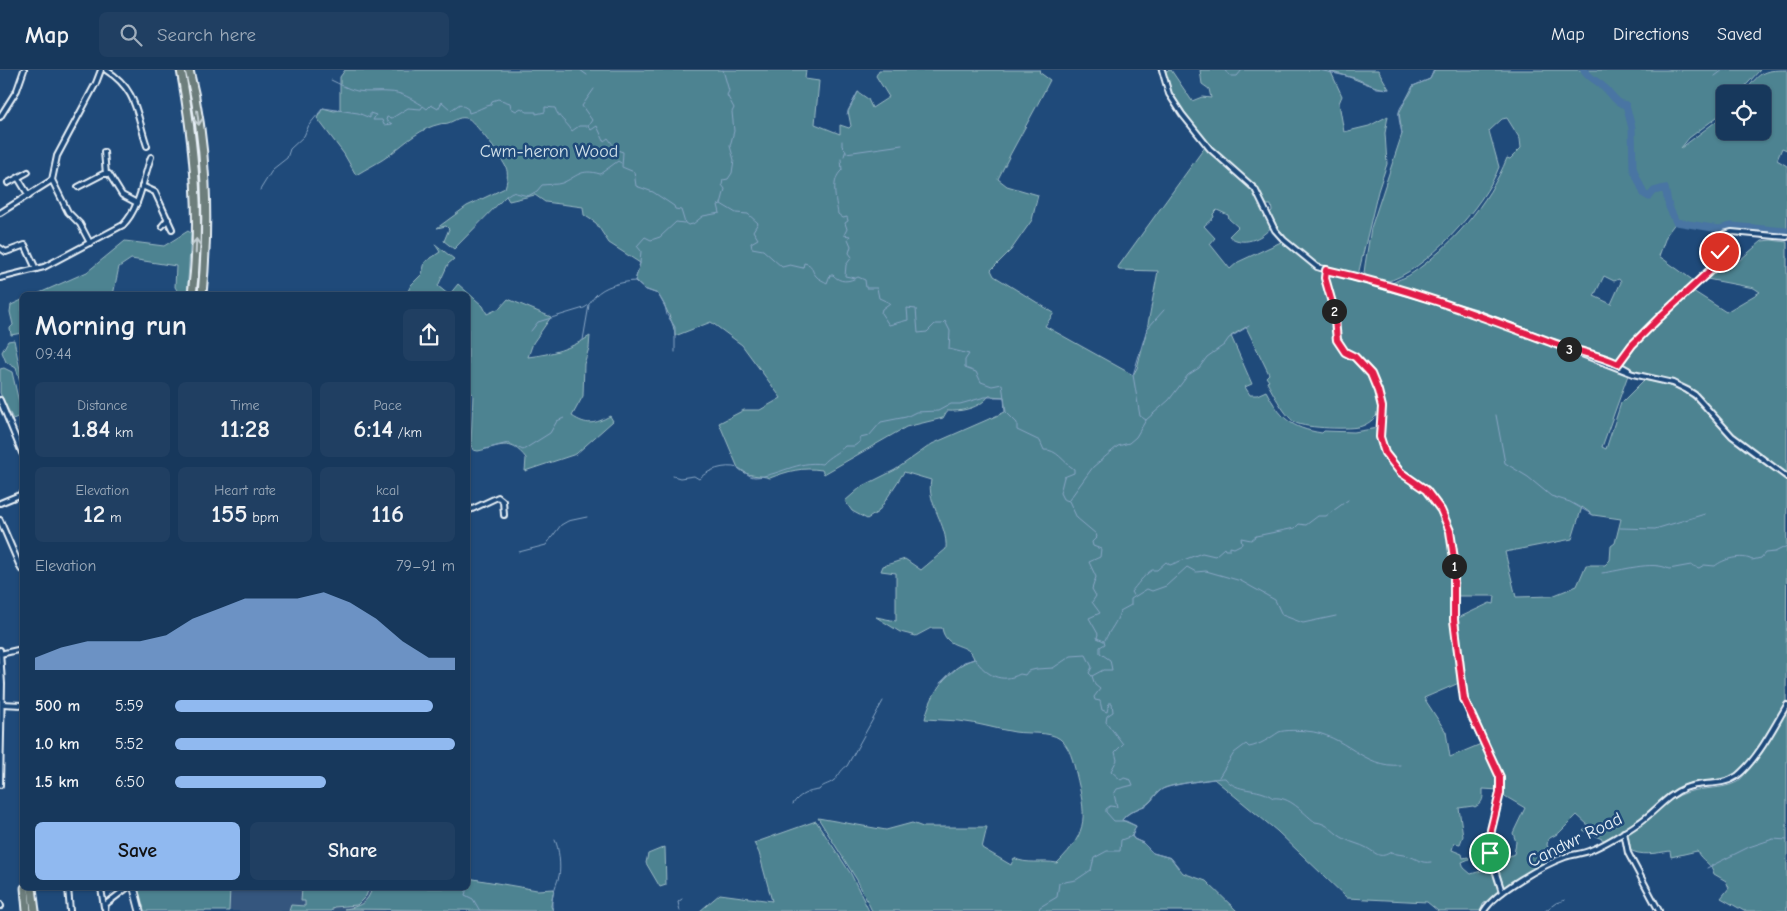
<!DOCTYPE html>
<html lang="en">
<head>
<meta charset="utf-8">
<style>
	:root { --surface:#17385c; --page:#203f62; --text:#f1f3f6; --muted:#9eacbb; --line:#365272; --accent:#90b9f0 }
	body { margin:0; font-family:"Comic Neue",sans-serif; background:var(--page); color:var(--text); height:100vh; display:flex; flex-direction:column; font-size:19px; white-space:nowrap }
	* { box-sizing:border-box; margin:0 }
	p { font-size:16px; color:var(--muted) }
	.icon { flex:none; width:28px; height:28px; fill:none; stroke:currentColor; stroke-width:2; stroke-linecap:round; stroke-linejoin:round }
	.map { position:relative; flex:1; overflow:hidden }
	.details { position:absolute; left:20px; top:222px; width:450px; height:598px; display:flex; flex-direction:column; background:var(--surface); border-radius:8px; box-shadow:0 1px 4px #0004,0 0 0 1px var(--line) }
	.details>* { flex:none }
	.fabs { position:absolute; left:1716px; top:15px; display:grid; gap:10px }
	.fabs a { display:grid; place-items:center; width:55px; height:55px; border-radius:8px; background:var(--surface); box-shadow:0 1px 4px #0004,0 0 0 1px var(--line); font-size:25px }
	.pin { position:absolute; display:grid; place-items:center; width:42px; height:42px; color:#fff; margin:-21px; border:2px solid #fff; border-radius:50%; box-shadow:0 1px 5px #0007 }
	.km { position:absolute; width:25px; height:25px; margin:-12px; border-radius:50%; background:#222; color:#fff; font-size:14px; line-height:25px; text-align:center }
	.round { display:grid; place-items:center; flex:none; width:52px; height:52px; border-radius:8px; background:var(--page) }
	.head { display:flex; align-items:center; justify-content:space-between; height:85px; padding:0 15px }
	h1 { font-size:28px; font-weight:700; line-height:38px }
	.stats { display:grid; grid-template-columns:repeat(3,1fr); gap:8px; height:85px; padding:5px 15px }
	.stats div { display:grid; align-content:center; border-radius:8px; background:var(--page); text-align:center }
	.stats b { font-size:25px; font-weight:700 }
	.stats small { font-size:14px; font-weight:400 }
	.stats p { font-size:14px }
	.chart { height:140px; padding:10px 15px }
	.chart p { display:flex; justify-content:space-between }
	.chart svg { width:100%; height:90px; margin-top:5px; fill:var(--accent); opacity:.7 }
	.button { display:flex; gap:10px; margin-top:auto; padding:10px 15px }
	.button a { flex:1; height:58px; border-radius:8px; background:var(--accent); color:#111; font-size:20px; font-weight:700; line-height:58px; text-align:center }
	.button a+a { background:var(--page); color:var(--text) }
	ul { padding:0 15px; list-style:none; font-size:16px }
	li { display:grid; grid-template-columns:80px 60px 1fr; align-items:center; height:38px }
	li i { height:12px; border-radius:6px; background:var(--accent) }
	header { display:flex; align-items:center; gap:30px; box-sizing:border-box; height:70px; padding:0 25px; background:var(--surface); border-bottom:1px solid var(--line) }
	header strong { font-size:24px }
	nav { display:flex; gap:28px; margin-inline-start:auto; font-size:18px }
	.search { width:350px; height:45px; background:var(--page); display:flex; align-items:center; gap:12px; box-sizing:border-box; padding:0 18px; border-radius:8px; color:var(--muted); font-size:19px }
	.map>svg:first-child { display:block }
</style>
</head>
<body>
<header>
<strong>Map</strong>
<div class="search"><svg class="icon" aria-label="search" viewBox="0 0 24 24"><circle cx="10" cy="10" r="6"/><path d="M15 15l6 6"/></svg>Search here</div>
<nav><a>Map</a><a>Directions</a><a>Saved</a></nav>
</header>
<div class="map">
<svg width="1787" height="841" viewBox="0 0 1787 841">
	<rect width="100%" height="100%" fill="#1f4a7a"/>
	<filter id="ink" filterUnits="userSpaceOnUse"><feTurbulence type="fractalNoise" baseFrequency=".02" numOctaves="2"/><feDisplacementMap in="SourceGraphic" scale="10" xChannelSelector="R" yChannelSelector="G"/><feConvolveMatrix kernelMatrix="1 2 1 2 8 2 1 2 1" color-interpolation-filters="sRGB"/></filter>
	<g filter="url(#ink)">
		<!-- built -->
		<polygon fill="#36577e" points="157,818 402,818 385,841 162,841"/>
		<!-- green -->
		<g fill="#4e8391" stroke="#9bbac4" fill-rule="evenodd">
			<path d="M345 0H806L805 9 819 11 815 54 840 64V55L849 58 851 56 848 41 858 22 868 29 872 38 889 27 876 6 879 0H1041L1039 2 1050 10C1034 43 1014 75 998 109L1007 116 1038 125 1032 150 1011 180 991 200 994 206 1054 243 1045 256 1133 305 1137 298 1147 259 1158 201 1119 200 1118 197 1205 77 1251 117 1271 157C1262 169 1242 177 1229 166L1238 157 1229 149 1228 145 1217 140 1213 144 1214 147 1204 156 1215 168 1210 174 1230 199 1238 192 1281 172 1323 204 1332 239V262L1342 283 1351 287 1371 307 1377 321 1380 341C1375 348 1370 353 1362 356 1352 360 1305 358 1296 353 1287 349 1272 322 1267 312L1269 311 1266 307 1269 304 1246 257 1231 266 1252 314 1245 317 1250 325H1257L1266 321C1281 348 1290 358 1322 363L1324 361 1354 362 1378 358C1381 408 1428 410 1444 451 1455 480 1449 514 1451 545 1453 568 1458 590 1459 613L1424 628 1446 662 1450 687 1481 674 1498 704 1499 720 1483 719C1483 728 1484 732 1475 737L1473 736 1459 738 1463 766 1460 774 1454 773 1452 780 1462 784 1463 788 1468 787 1469 789 1462 792 1464 798 1471 804 1494 797 1498 814V821L1483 834 1481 841H1438L1427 832 1347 828 1277 761 1214 709C1203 711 1168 714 1161 720 1154 725 1152 733 1144 736 1137 739 1127 743 1122 750L1136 756 1132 766 1134 769 1143 773 1153 783 1171 788 1183 803 1206 811 1237 841H872L857 810 818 748 886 760 912 753 923 757H987L982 778 1011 795 1014 788C1026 795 1043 790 1057 793 1090 761 1086 745 1076 703 1073 691 1070 677 1060 669 1050 661 1028 664 1015 662 996 659 978 653 959 651 948 650 936 650 925 649 931 623 948 597 974 589 969 571 946 581 942 558H931L916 566 900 562 876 547 896 551V503L881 501 883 496 905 489 921 500 946 479C948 454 926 434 931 410L904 402 878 442 867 449 852 441 845 431 861 417 895 400 932 374 1005 342 1004 327 989 326C980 338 961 342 947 341L943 348 906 357 824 404 822 400C802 397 788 401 770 408 757 404 749 408 738 398L719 353 744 340H760L781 328 742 275 711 252 675 266C675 255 664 234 658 224L644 219 635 211 640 193 609 173 596 153 584 145 583 137 545 132 535 125 509 131 506 126 454 179 444 171 449 159 446 156 437 158 467 136 505 118C512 95 502 94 493 77 491 74 472 50 469 49 460 45 455 51 448 53 446 54 442 53 440 54 421 58 406 72 392 83 381 92 367 98 356 105L344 84 317 48 323 38 334 41 340 40V7Z"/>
			<path d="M1171 0 1192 31 1202 27 1211 28 1209 19 1202 14 1200 0H1378L1389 19C1369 18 1351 5 1331 2L1342 26 1339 33 1344 62 1369 56 1388 46 1385 63 1387 94 1378 121 1358 205 1320 195 1284 167 1269 143 1272 141 1271 135H1267C1256 115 1239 103 1222 87 1197 64 1172 35 1165 1Z"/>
			<path d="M1434 0H1760L1738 24H1725V41L1689 68 1681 78 1719 49 1725 47V61H1762V24H1743C1760 3 1760 0 1787 0V80L1782 78 1777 90 1787 96V161L1732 156 1719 159 1676 152 1667 164 1659 186 1694 211 1636 267 1622 286 1615 290 1477 241 1391 215C1396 209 1404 209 1411 204 1451 177 1489 133 1507 88L1510 89 1521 78 1520 69 1507 48 1502 49 1489 61 1499 97C1486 133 1424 204 1385 212 1380 213 1372 210 1367 208L1364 203 1365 195 1371 158 1402 64 1399 43 1413 16 1430 9ZM1604 206 1614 211 1619 209 1621 212 1611 234 1594 226Z"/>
			<polygon points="188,161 191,163 187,225 180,225 175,217 176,196 131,189 119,197 113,225 35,225 87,202 125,171 164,176"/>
			<path d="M1771 170 1787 172V404C1765 389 1742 373 1723 354 1713 344 1707 330 1696 321 1675 305 1645 311 1624 295L1623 291C1636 268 1671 236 1693 221L1726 242 1760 222 1754 218 1707 209 1725 194 1734 195 1762 171Z"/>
			<path d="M435 174 454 189 448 194 438 216 449 225 458 214 483 236 487 244 500 238 508 229 551 247 533 273 528 287C552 284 570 279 590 266L589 278 584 294 583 326 572 346C587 356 595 354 610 346L613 351 576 384 525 401 526 388C510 367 499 377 478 381L473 380 471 375 473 324 468 319V225H406L411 215 422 204 425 192 440 182Z"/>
			<path d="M1335 205 1469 243 1628 305 1602 377 1606 379 1621 333 1644 310C1698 320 1693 332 1728 366 1746 383 1767 396 1787 410L1786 634 1749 690 1733 706 1686 716 1657 733 1638 751 1604 770 1583 760 1588 755 1577 745 1559 763 1548 769 1547 775 1554 789 1552 791 1504 817 1494 788H1505L1514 784 1516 772 1513 763 1525 738 1503 725 1500 701 1466 628 1456 549 1490 533 1494 534 1495 526H1456C1457 484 1457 451 1427 418 1416 406 1399 401 1389 386 1376 365 1387 339 1378 316 1374 305 1367 295 1358 288 1353 283 1348 282 1344 276 1335 264 1338 250 1335 236 1334 227 1330 218 1328 210L1330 206ZM1582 437 1593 445 1621 449 1615 473 1611 476 1610 490 1605 495H1586L1577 516 1552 526 1516 527 1505 482 1572 469Z"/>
			<polygon points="22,230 22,263 11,265 10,258 13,255 10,242 11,235"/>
			<polygon points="14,270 22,309 21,314 16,298 6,292 2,282 8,271"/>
			<polygon points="4,298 12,302 22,345 13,349 0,323 0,299"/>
			<path d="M1787 639V841H1744L1721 828 1729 818 1726 811 1714 804C1712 793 1701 791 1697 781L1671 787 1670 781C1656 783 1641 787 1628 779L1627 763C1647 749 1664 730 1688 722 1703 717 1722 720 1737 712 1747 707 1778 652 1787 639Z"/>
			<polygon points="816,751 851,804 869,841 700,841 720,824 772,831 759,783 754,773"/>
			<polygon points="665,777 666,815 660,817 646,793 648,784"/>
			<path d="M468 808 537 820 554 819 551 836 553 841 344 839C359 837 368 833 372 818H468Z"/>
			<polygon points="138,818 230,818 229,841 143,841"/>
			<polygon points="302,818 369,818 366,826 357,835 334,837 331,841 289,841 291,835 305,836 305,831 301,831"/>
		</g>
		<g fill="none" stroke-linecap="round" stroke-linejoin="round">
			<!-- stream -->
			<g stroke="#88a6c5" stroke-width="1">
				<polyline points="580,0 587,5"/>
				<polyline points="1224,0 1231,6 1237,6 1242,0"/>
				<polyline points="1319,0 1355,8 1377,18 1389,19"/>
				<polyline points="1715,6 1723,0"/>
				<path d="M331 10C340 14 347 19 357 21 368 23 378 21 389 22 401 22 412 29 422 35"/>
				<path d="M594 19 582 36 592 50 588 56 591 60 597 56 604 71 608 68 617 80 623 82 622 97 634 102 636 116 653 122 674 136 675 139 681 140 685 153 688 155 693 154 703 146 720 143 718 135 721 134 736 143 748 144 758 153 753 161 758 169 751 173 752 178 763 180 782 197 790 195 803 198 804 193C814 195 810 199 816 206 818 209 824 211 827 213L830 205H833C840 213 849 212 858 207L865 210 866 218H877L879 228 890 233 882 239 881 243 889 255 908 250 907 238 916 239 918 263 927 262 935 254H942L945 251 950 261 949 279 969 284 965 290V298L976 302 981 312 992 316 1002 314 1006 342 1017 353V360L1040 371 1044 380C1057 379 1063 392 1074 399V403L1064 407 1060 423 1063 429 1069 431 1077 448 1096 464 1097 467 1092 472 1093 476 1101 479 1100 487 1089 492 1096 507 1092 519 1096 526 1092 532 1100 543 1089 548 1098 564 1097 568 1104 571 1105 574 1100 577V583L1110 590 1112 600H1103L1092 606 1095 615 1100 619 1094 627 1095 630 1100 631 1102 640 1107 642 1109 633H1112L1113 642 1107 646 1106 652 1123 674 1115 682 1117 690 1111 701 1121 710 1124 708 1131 710 1133 715 1117 719 1114 724 1117 737 1110 736 1106 739V742L1114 751H1126L1136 756 1132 766 1121 770 1120 781H1107L1094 788 1091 800 1076 810 1059 813 1057 827 1040 837 1039 840 1046 841"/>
				<polyline points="847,44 858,22"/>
				<path d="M1402 64C1401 57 1398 48 1399 42 1401 32 1412 27 1413 16L1430 9 1434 0"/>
				<polyline points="842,71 842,76 846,80 844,86"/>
				<polyline points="846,83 902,75"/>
				<path d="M841 89 842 100C830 110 836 130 838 144L843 148 847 147 848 151 845 153 847 159 844 165 850 166 848 169 851 176 849 183 852 187 846 195 845 206 855 208"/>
				<path d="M260 120 273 99 287 88 290 79 304 66 309 55 323 38 358 43 370 48V43L376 45 373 50H382L384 55 392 54 386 50 387 47 392 48 408 38 421 39 423 36 427 39 431 35 438 39 442 32 451 40 460 34 468 39 469 43C478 41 483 36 491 35L492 31 498 29 510 33 511 38 516 41 521 38 527 42H536V44L545 42V37L555 38C558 48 567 52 572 61L579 56H587"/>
				<path d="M506 126 512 122 528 126 537 121 542 115C548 114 557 115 562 113 577 107 580 98 600 104L618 91 621 93"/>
				<polyline points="721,134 725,119 722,115 723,110 728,109 732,103 734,90 730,76 734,61 732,42 734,38 727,25 729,21 723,0"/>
				<polyline points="636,212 644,219 658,224 665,236 667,245 675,257 675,282"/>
				<path d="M531 261 538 252 584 238C590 235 591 231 595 226 604 216 621 212 635 211L640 193 641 181 637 176 645 167 651 170 660 167 676 152 684 153"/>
				<polyline points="583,270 589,235"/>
				<polyline points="1496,345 1505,393 1528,407 1551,426 1570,432 1593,445"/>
				<polyline points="1146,350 1140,346 1133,305 1147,259 1164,240"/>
				<polyline points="485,379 508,373 523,380 550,363 557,351 564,348"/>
				<path d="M673 406 680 408 694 406 699 409C707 400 725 394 738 398 744 400 748 407 755 407 778 406 798 390 822 394 829 386 838 383 845 376H854L860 372V368L869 366 881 352 906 347 916 342 938 341 951 334H960L985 327H1003"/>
				<polyline points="1069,430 1093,397 1118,376 1129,373 1136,367 1146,350 1169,330 1188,305 1199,298 1207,287 1224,275 1229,268 1249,256"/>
				<polyline points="1620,458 1655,459 1705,444"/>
				<polyline points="519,482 546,475 561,455 568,451 587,447"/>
				<path d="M1602 503C1621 501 1652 490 1669 499L1691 495 1699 498 1704 495 1715 496C1723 489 1742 484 1752 490L1761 488 1765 483 1775 482 1787 476"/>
				<path d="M1133 525 1131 522C1137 515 1143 506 1152 500H1157L1166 492 1170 495 1202 483 1215 486 1224 478 1225 480H1230V477L1234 478 1242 474 1241 468 1251 470 1256 466 1295 458 1299 454 1306 455 1318 446H1326L1348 430"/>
				<path d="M1105 570C1110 559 1117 553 1120 541L1131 535V529L1147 519 1152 521 1166 516 1187 497 1196 502 1206 501 1241 511 1275 530 1282 545 1303 553 1336 546"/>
				<path d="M940 613 964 592 975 589C986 605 1001 614 1020 604L1025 605 1028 601 1037 599 1053 598 1071 586 1086 585 1092 597 1089 603 1092 606"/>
				<path d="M1219 707 1234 683 1246 674 1249 677C1260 675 1270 668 1279 662 1284 660 1300 660 1306 661 1346 664 1363 699 1400 695"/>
				<path d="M793 734C798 725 809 721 819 720 823 714 828 715 833 711 839 707 840 700 847 696L883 631"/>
				<path d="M1122 750C1127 742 1137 739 1144 736 1152 732 1154 724 1161 720 1167 715 1215 708 1225 708 1237 724 1258 716 1273 728 1290 726 1302 742 1315 752 1329 753 1334 764 1345 769 1352 773 1360 774 1367 778 1377 784 1380 789 1391 782 1397 785 1401 784 1408 786 1417 788 1420 794 1431 792"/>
				<polyline points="1132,766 1134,769 1143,773 1153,783 1171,788 1178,798"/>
				<polyline points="1707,798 1749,777 1773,769 1787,770"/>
				<polyline points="467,818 465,825 473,829 480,841"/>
				<path d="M553 841C549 829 556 817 559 806 561 798 559 777 555 770"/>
				<polyline points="680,841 678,832 682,829"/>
				<polyline points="1545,841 1556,833 1565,830"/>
			</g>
			<!-- river -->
			<path stroke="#4874a3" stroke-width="7" d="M1584 0C1590 9 1598 11 1605 18 1613 25 1615 33 1626 35L1632 58 1633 98 1644 124 1649 127 1654 121 1665 118 1669 137 1676 152 1719 159 1732 156 1787 161"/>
			<defs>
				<g id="street">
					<path d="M106 0C138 20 136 44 147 76"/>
					<polyline points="1162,0 1169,24 1182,44 1210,79 1255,119 1275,160 1284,170 1317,197 1474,242 1633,304 1673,313 1687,320 1695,325 1732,366 1787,407"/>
					<polyline points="0,47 17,20 24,0"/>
					<polyline points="104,82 106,104"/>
					<polyline points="18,108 29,126"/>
					<polyline points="52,110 68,142 80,154 90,173"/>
					<polyline points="8,113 28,102"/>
					<polyline points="142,116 155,122 172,159"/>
					<polyline points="78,117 103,104 109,104 122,125 137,133"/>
					<polyline points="0,143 52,110 57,86 96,13 101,0"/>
					<polyline points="162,156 168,149"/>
					<polyline points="0,178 6,182 25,175 36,199"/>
					<polyline points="1326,201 1325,208 1334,240 1337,270 1345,282 1355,287 1371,304 1378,321 1382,337 1380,367 1385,383 1400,401 1426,420 1441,440 1450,461 1454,489 1454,550 1464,629 1500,707 1500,723 1491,760 1489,781 1502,822"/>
					<path d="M0 208 44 197 123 155C140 138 143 109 151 87"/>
					<polyline points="1582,281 1612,291 1628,300"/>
					<polyline points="1618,294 1632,275 1660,247 1716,195 1724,164 1732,162 1787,167"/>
					<polyline points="0,330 22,383"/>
					<polyline points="0,433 22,424"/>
					<polyline points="468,441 498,427 503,431 504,445"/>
					<polyline points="0,450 21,499"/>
					<polyline points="0,580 2,614 0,715"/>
					<polyline points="0,584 22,579"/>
					<polyline points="2,634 22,635"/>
					<polyline points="1624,762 1628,783 1659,841"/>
					<polyline points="68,818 70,841"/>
					<polyline points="101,818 104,837"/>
					<polyline points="0,834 1,836"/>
					<polyline points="105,841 106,834 127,818"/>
					<path d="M1484 841C1496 821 1543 795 1565 787 1573 784 1583 784 1591 780 1602 776 1627 761 1637 754 1655 743 1665 726 1685 718 1702 711 1721 717 1737 706 1758 689 1773 658 1787 635"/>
				</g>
				<polyline id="secondary" points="134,818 140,841"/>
				<g id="highway">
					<path d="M181 0C194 74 202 150 192 225"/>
					<path d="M189 0C207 71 209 152 202 225"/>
					<polyline points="25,818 27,841"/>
					<polyline points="32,818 35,841"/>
				</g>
			</defs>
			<!-- street casing -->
			<use href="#street" stroke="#e8f1f8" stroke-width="8"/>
			<!-- secondary casing -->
			<use href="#secondary" stroke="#e8f1f8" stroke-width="9"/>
			<!-- highway casing -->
			<use href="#highway" stroke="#e8f1f8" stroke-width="11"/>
			<!-- street -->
			<use href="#street" stroke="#1f4a7a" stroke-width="4"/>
			<!-- secondary -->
			<use href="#secondary" stroke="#1f4a7a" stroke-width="5.5"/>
			<!-- highway -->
			<use href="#highway" stroke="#6d7e7c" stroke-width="7"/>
		</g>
		<!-- one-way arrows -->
		<defs><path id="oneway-shaft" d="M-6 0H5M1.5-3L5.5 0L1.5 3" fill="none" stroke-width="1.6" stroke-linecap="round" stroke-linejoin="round" transform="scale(1.25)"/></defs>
		<g stroke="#c3ced3">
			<use href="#oneway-shaft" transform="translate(198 48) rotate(83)"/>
			<use href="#oneway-shaft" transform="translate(196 176) rotate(-88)"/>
		</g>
	</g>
	<g fill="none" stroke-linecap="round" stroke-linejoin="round" filter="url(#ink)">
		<defs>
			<path id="route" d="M1490 783 1491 760 1500 723V707L1464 629 1454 550V489L1450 461 1441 440 1426 420 1400 402 1385 383 1380 367 1382 337 1378 321 1371 304 1355 287 1345 282 1337 270 1334 240 1325 208 1326 200C1404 217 1478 245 1553 273 1574 281 1597 284 1618 294L1632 275 1660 247 1716 195 1720 182"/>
		</defs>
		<!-- route casing -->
		<use href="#route" stroke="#fff" stroke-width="10"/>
		<!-- route -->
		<use href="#route" stroke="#e11d48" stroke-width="6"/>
	</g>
	<g text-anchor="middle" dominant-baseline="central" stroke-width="5" stroke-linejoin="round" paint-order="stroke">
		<!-- park labels -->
		<g font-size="18" fill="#d1e0e9" stroke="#1f4a7a">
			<text x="549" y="81">Cwm-heron Wood</text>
		</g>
		<!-- street labels -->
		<g font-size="18" fill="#e8f1f8" stroke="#1f4a7a">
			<text transform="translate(1575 770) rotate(-26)">Candwr Road</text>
		</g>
	</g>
</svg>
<div class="fabs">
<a><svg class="icon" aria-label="locate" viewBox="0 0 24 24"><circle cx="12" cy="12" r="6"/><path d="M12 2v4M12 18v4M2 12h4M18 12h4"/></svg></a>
</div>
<div class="pin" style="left:1490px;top:783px;background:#1e9e55"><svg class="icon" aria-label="arrive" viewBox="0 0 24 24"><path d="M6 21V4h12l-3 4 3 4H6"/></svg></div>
<div class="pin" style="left:1720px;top:182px;background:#d93025"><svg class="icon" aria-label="check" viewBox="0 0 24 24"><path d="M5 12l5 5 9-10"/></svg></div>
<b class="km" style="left:1454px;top:496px">1</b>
<b class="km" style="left:1334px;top:241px">2</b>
<b class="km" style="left:1569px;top:279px">3</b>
<section class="details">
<div class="head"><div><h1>Morning run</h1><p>09:44</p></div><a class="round"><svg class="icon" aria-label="share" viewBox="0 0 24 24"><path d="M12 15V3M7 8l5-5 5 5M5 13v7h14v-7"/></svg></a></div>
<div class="stats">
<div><p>Distance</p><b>1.84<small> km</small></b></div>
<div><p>Time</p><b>11:28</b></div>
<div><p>Pace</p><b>6:14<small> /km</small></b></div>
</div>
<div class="stats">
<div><p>Elevation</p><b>12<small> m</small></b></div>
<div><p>Heart rate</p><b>155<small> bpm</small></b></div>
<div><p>kcal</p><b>116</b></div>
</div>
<div class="chart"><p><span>Elevation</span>79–91 m</p>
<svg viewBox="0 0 160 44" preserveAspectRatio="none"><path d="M0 44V38L10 33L20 30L30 30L40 30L50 27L60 19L70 14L80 9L90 9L100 9L110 6L120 11L130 19L140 30L150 38L160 38V44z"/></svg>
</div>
<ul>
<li><b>500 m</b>5:59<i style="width:92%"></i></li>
<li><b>1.0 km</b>5:52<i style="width:100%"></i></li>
<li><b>1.5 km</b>6:50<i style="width:54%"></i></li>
</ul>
<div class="button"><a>Save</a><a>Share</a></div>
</section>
</div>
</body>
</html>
